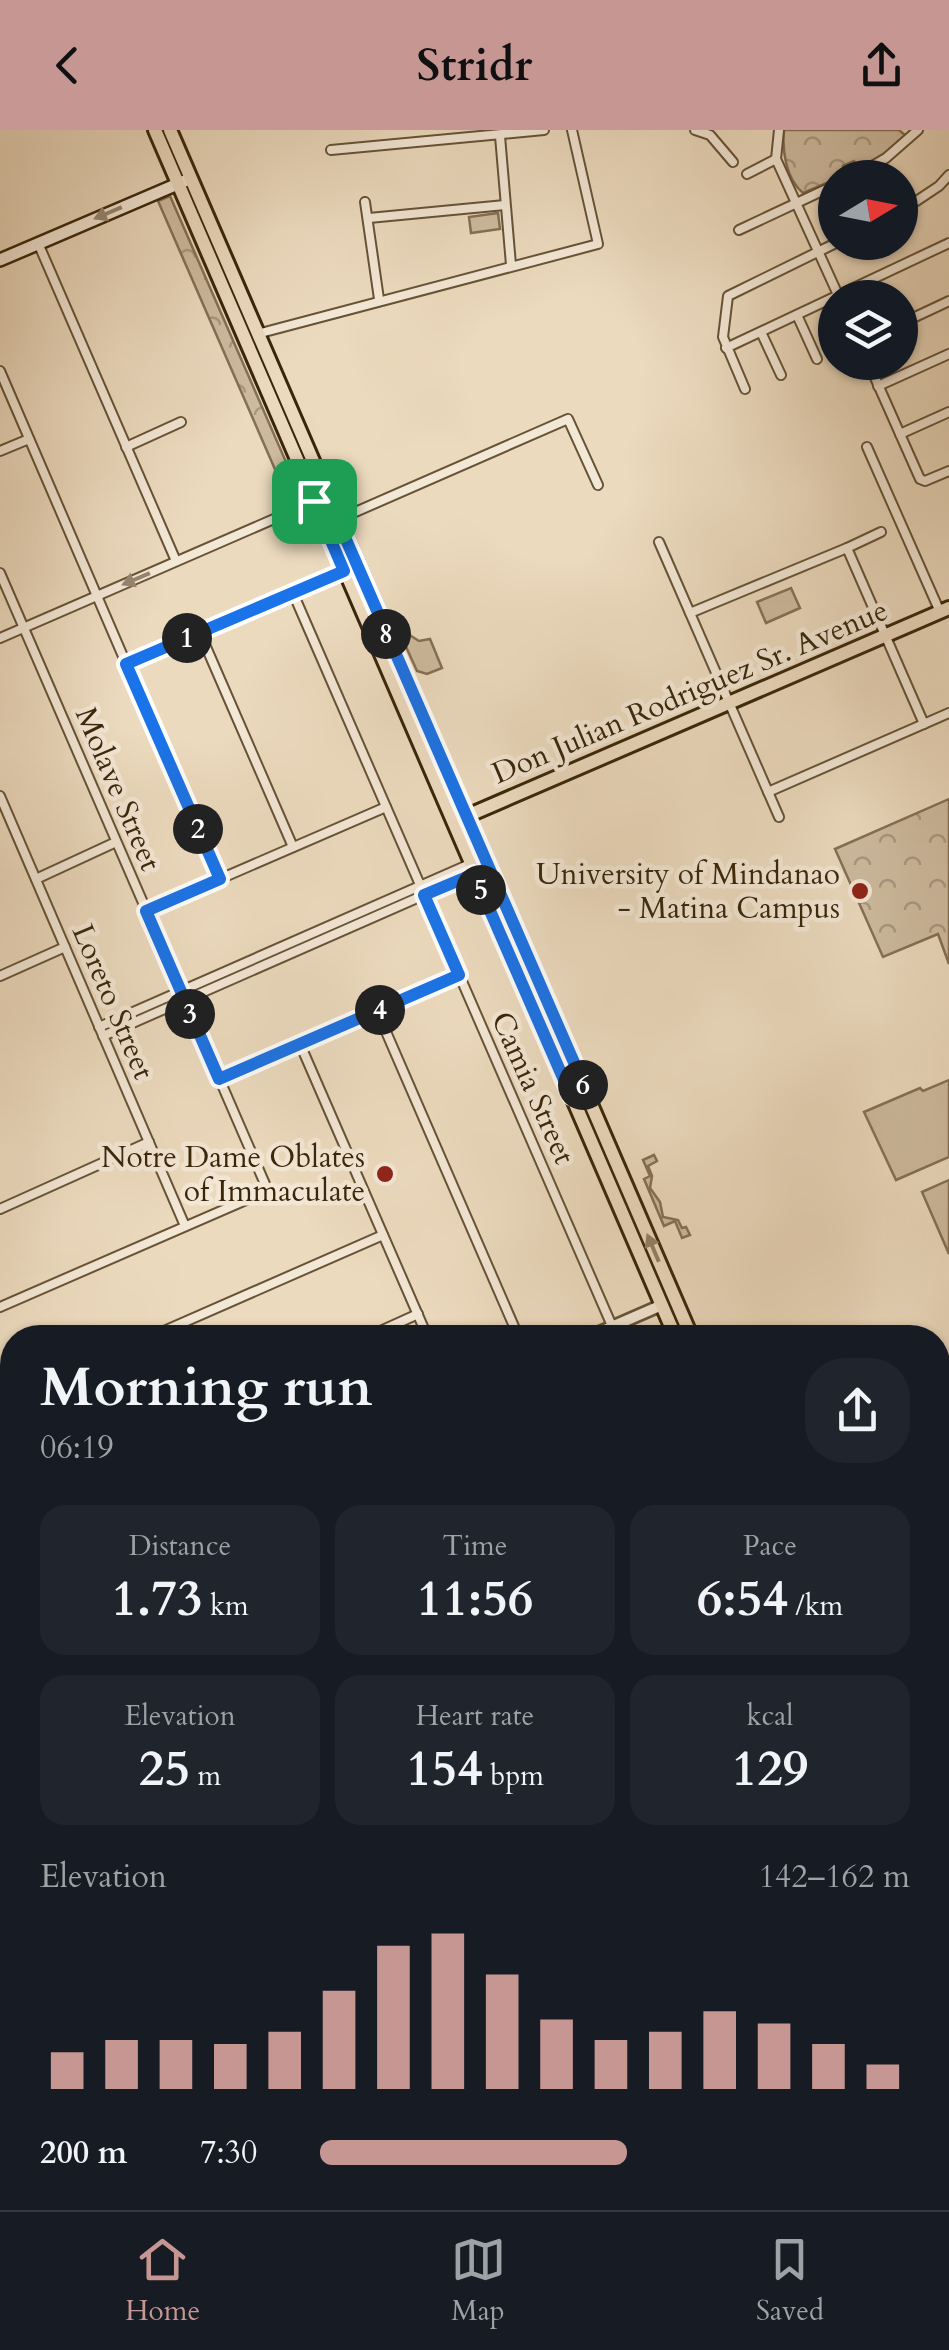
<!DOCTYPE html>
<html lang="en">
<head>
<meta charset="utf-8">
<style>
	:root { --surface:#171b24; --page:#20242c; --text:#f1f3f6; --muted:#9ea1a6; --line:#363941; --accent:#c59692 }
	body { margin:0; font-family:Cardo,serif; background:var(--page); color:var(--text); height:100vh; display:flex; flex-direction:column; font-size:38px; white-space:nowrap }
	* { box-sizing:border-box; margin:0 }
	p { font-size:32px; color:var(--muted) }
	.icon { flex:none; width:55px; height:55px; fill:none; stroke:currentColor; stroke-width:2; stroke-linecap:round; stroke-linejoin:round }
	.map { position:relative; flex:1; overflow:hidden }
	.panel { position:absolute; left:0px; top:1195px; width:950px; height:885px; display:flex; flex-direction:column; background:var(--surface); border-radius:40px 40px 0 0; box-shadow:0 2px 8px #0004 }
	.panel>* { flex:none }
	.needle { width:65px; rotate:80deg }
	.buttons { position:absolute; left:818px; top:30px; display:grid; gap:20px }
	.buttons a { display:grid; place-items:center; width:100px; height:100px; border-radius:50%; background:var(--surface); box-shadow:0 2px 8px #0004; font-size:50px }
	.pin { position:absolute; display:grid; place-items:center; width:85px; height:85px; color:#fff; margin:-42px; border-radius:20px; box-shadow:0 5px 15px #0006 }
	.km { position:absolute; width:50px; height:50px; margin:-25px; border-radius:50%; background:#222; color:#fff; font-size:28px; line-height:50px; text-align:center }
	.round { display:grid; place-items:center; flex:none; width:105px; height:105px; border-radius:40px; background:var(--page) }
	.overview { display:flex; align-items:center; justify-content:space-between; height:170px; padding:0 40px }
	h1 { font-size:55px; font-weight:600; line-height:75px }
	.figures { display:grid; grid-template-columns:repeat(3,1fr); gap:15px; height:170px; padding:10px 40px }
	.figures div { display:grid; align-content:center; border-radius:25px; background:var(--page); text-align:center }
	.figures b { font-size:50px; font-weight:600 }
	.figures small { font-size:28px; font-weight:400 }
	.figures p { font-size:28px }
	.chart { height:280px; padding:20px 40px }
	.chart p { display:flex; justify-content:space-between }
	.chart svg { width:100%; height:180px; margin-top:10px; stroke:var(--accent); stroke-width:6 }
	ul { padding:0 40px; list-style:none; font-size:32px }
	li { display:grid; grid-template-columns:160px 120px 1fr; align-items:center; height:75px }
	li i { height:25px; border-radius:12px; background:var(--accent) }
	header { display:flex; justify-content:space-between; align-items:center; height:130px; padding:0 40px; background:var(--accent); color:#111; font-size:45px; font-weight:600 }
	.tabs { display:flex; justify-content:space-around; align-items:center; height:140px; border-top:2px solid var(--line); background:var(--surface); font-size:28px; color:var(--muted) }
	.tabs a { display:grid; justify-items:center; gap:5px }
	.tabs .selected { color:var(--accent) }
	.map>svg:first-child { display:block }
</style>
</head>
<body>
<header><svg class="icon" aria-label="back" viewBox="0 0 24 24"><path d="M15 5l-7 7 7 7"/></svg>Stridr<svg class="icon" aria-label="share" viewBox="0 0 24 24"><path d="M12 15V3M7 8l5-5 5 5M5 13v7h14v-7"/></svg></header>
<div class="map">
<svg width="949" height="2080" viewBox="0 0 949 2080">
	<defs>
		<pattern id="forest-crowns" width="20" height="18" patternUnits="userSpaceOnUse" patternTransform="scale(2.5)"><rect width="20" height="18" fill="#cebb9f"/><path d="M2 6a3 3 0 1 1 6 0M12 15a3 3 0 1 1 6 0" fill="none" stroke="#a89880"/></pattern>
	</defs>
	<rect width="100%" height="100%" fill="#ecdabe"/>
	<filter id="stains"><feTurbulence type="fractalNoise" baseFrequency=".002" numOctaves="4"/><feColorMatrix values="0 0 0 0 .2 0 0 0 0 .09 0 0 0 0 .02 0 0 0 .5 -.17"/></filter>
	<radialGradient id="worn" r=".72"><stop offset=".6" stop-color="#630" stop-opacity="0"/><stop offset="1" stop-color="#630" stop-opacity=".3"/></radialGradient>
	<!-- grass -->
	<g fill="#cebb9f" stroke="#847054" stroke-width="2.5">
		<polygon points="498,83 500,99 471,103 469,87"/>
		<polygon points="791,458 800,478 766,493 757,472"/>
		<polygon points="408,504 419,511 430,509 442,538 427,544 417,541 402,508"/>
		<polygon points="949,950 949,1027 896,1050 864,982 920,958 923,961"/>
		<polygon points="654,1025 657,1031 648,1036 652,1046 650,1058 660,1072 663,1087 678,1090 682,1098 686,1097 690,1105 682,1108 675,1091 664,1096 644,1049 650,1046 643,1030"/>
		<polygon points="949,1050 949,1124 922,1062"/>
	</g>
	<!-- forest -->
	<g fill="url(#forest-crowns)" stroke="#847054" stroke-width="2.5">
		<path d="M784 0H899L906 6 886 24 859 39 854 31 843 36 846 45 803 63C786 49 782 21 784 0Z"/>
		<polygon points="170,66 303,371 291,376 158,71"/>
		<polygon points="949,669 949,834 938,804 883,827 835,719"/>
	</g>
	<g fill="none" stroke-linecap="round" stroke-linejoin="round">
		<!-- stream -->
		<polyline stroke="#806d51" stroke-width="2.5" points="168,2068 172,2080"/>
		<defs>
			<g id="minor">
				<polyline points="695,0 710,5 733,32"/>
				<polyline points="779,0 776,29 839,167"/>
				<polyline points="500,6 511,135"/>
				<polyline points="331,20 544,0"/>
				<polyline points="747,44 776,29"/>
				<polyline points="852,48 886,28 918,0"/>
				<polyline points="365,72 379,169"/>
				<polyline points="900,82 939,56 949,45"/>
				<polyline points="369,88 505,75"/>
				<polyline points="739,100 835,55"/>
				<polyline points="38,113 176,431"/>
				<polyline points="797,185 817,229"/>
				<polyline points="900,194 949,171"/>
				<polyline points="761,202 781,245"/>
				<polyline points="257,204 598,114 572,0"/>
				<polyline points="726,218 949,113"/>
				<polyline points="868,232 920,349 925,351 949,341"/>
				<polyline points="0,241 219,749"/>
				<polyline points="878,256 949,224"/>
				<polyline points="745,259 723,207 728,166 838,112"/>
				<polyline points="900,304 949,282"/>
				<polyline points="126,317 181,292"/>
				<polyline points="867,317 940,482"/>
				<polyline points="0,321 29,309"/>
				<polyline points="337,390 568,289 598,355"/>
				<polyline points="659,412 779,687"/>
				<polyline points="847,418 881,402"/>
				<polyline points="0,443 265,1054 260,1064 0,1177"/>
				<polyline points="293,463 612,1196"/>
				<polyline points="690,483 847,418 924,594"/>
				<polyline points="200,503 293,717"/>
				<polyline points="0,508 327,366"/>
				<polyline points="127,534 344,441"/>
				<polyline points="768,662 949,583"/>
				<polyline points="0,666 185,1096"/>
				<polyline points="36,749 116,712"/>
				<polyline points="146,781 386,677"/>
				<polyline points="0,846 65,817"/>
				<polyline points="377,881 519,1208"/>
				<polyline points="99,897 470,734"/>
				<polyline points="103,906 474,743"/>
				<polyline points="300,914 428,1208"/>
				<polyline points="219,949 459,845"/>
				<polyline points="0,1079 149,1012"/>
				<polyline points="148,1208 383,1105"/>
				<polyline points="365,1208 418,1184"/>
				<polyline points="0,1272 12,1266"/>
				<polyline points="0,1367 12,1361"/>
				<polyline points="0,1374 12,1403"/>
				<polyline points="938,1383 949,1378"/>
				<polyline points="0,1569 12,1598"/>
				<polyline points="0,1694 12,1689"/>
				<polyline points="938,1784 949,1775"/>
				<polyline points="938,1823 949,1817"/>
				<polyline points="938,1907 949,1903"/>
				<polyline points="938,1949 949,1973"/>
				<polyline points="0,1993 12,1982"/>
				<polyline points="938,1997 949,1991"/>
				<polyline points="938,2038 949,2051"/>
				<polyline points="198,2068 211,2080"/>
				<polyline points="301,2068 313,2080"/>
				<polyline points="352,2068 366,2080"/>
				<polyline points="554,2068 559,2080"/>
				<polyline points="585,2068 591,2080"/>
				<polyline points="629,2068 634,2080"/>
				<polyline points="711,2068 716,2080"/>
				<polyline points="795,2068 800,2080"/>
				<polyline points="908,2068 912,2080"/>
				<polyline points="64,2080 104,2068"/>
				<polyline points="224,2080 237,2068"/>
				<polyline points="511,2080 513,2068"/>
				<polyline points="746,2080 776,2068"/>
				<polyline points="838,2080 864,2068"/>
			</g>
			<g id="tertiary">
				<polyline points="586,1208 662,1175"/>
				<polyline points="0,1461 12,1456"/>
			</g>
			<polyline id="secondary" points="0,130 187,50"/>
			<g id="primary">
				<polyline points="155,0 676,1208"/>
				<polyline points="170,0 692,1208"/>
				<polyline points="460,689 949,478"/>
				<polyline points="938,1721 949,1731"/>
				<polyline points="938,1738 949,1747"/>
				<polyline points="0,1837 12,1846"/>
				<polyline points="0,1942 12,1940"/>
				<polyline points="127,2068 131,2080"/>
			</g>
		</defs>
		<!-- minor casing -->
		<use href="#minor" stroke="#665337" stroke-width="12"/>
		<!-- tertiary casing -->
		<use href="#tertiary" stroke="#665337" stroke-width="15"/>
		<!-- secondary casing -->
		<use href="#secondary" stroke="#39260a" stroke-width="16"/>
		<!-- primary casing -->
		<use href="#primary" stroke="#39260a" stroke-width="18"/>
		<!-- minor -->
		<use href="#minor" stroke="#f3e7d5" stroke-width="8"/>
		<!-- tertiary -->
		<use href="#tertiary" stroke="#f3e7d5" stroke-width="10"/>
		<!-- secondary -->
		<use href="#secondary" stroke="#f3e7d5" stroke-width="11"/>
		<!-- primary -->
		<use href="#primary" stroke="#ecdabe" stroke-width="12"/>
	</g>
	<!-- one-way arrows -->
	<defs><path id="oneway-solid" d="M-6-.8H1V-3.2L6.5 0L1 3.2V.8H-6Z" transform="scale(2.5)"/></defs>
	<g fill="#968670">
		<use href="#oneway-solid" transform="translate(108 83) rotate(157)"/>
		<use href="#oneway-solid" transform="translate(136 449) rotate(157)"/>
	</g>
	<use fill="#928064" href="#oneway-solid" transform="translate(653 1118) rotate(-113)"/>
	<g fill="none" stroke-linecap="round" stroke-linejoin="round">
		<defs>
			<polygon id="route" points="327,366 586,960 571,966 474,744 424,765 459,845 219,949 146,781 220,749 126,534 344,441 314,371"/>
		</defs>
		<!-- route casing -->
		<use href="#route" stroke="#fff" stroke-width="20"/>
		<!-- route -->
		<use href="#route" stroke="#1a73e8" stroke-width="12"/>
	</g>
	<!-- markers -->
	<g fill="#8f2418" stroke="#f3e7d5" stroke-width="4">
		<circle cx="860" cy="761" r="10"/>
		<circle cx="385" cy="1044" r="10"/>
	</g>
	<g text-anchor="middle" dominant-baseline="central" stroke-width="9" stroke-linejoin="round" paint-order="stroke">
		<!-- street labels -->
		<g font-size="30" fill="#39260a" stroke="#f3e7d5">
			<text transform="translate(690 562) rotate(-23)">Don Julian Rodriguez Sr. Avenue</text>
			<text transform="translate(118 659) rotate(67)">Molave Street</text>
			<text transform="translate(113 872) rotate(67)">Loreto Street</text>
			<text transform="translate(533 958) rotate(66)">Camia Street</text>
		</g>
		<!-- poi labels -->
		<g font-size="30" fill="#39260a" stroke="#f3e7d5" text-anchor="end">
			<text x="840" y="744">University of Mindanao<tspan x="840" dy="34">- Matina Campus</tspan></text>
			<text x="365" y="1027">Notre Dame Oblates<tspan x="365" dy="34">of Immaculate</tspan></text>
		</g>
	</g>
	<rect width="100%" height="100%" filter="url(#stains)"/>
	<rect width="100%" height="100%" fill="url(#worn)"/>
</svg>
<div class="buttons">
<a><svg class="needle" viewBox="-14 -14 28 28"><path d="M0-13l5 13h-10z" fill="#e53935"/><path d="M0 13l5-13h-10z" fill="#9ea1a6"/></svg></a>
<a><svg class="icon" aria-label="layers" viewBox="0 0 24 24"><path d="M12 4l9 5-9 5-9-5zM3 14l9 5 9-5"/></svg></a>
</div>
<div class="pin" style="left:314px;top:371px;background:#1e9e55"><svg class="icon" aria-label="arrive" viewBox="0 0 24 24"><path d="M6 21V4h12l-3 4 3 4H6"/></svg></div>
<b class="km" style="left:187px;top:508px">1</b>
<b class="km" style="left:198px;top:699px">2</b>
<b class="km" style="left:190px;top:884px">3</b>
<b class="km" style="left:380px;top:880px">4</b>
<b class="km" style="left:481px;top:760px">5</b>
<b class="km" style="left:583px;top:955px">6</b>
<b class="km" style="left:386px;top:504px">8</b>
<section class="panel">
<div class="overview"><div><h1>Morning run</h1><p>06:19</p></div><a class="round"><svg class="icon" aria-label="share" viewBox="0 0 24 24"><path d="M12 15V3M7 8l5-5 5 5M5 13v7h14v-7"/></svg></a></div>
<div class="figures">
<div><p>Distance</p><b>1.73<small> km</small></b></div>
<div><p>Time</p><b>11:56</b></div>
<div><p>Pace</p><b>6:54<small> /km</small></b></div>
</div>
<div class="figures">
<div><p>Elevation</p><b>25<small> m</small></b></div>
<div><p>Heart rate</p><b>154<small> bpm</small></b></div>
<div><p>kcal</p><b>129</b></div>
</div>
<div class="chart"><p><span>Elevation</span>142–162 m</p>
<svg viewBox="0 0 160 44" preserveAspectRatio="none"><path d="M5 44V35M15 44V32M25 44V32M35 44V33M45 44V30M55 44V20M65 44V9M75 44V6M85 44V16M95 44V27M105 44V32M115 44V30M125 44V25M135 44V28M145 44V33M155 44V38"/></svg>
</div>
<ul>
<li><b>200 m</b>7:30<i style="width:52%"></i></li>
</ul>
</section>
</div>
<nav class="tabs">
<a class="selected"><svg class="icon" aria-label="home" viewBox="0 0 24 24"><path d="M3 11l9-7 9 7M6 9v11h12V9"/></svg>Home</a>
<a><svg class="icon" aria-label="map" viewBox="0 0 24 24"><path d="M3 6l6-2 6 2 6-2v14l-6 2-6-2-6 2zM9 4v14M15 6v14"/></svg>Map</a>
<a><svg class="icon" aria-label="saved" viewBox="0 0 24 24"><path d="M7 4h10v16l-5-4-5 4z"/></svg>Saved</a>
</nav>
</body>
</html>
